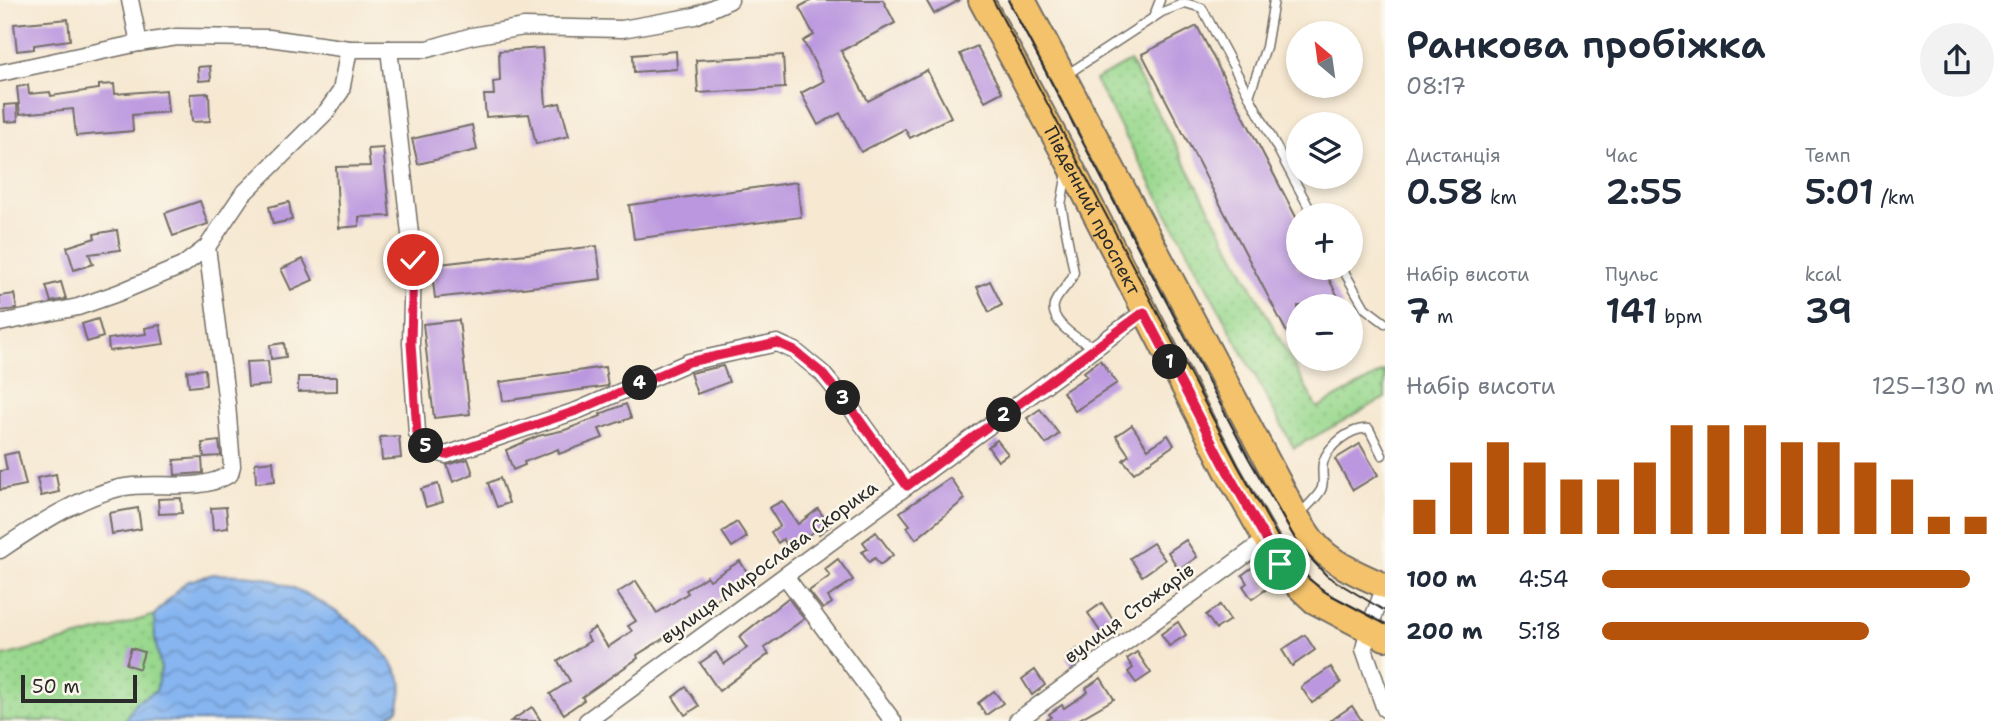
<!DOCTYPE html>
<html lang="uk">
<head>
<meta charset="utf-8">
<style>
	:root { --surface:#fff; --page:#f2f2f3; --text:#1f2937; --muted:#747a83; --accent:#b45309 }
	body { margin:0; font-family:"Shantell Sans",sans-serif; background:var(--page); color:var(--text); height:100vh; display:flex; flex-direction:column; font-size:26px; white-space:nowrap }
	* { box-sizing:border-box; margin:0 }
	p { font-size:23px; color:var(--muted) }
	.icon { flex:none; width:38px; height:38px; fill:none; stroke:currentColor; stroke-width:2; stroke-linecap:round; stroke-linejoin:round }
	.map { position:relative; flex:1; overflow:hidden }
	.panel { display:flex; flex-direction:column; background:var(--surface); width:630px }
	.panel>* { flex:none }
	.needle { width:46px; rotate:331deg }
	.fabs { position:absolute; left:1286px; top:21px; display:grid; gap:14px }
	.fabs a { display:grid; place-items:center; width:77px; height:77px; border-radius:50%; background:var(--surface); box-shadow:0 4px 10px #0003; font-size:35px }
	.scale { position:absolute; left:21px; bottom:18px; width:116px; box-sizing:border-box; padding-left:7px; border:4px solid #2b2b2b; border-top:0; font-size:19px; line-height:24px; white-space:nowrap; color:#2b2b2b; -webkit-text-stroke:5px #fbf7ec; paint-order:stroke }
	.pin { position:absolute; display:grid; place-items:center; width:60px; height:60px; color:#fff; margin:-30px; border:4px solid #fff; border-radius:50%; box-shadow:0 2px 7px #0007 }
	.km { position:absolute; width:35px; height:35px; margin:-18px; border-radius:50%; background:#222; color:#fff; font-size:19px; line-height:35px; text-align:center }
	.round { display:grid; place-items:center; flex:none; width:74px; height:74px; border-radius:37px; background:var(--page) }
	.summary { display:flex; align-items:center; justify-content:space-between; height:119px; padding:0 21px }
	h1 { font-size:38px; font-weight:600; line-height:52px }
	.stats { display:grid; grid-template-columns:repeat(3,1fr); gap:10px; height:119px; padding:7px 21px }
	.stats div { display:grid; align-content:center }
	.stats b { font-size:35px; font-weight:600 }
	.stats small { font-size:19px; font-weight:400 }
	.stats p { font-size:19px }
	.chart { height:196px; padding:14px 21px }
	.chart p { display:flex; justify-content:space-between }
	.chart svg { width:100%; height:126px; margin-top:7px; stroke:var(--accent); stroke-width:6 }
	ul { padding:0 21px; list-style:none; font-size:23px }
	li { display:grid; grid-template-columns:112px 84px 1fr; align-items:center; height:52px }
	li i { height:18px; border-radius:9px; background:var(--accent) }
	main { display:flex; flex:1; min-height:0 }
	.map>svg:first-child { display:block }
</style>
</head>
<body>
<main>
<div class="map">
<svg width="1385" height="721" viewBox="0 0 1385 721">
	<defs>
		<pattern id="grass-dots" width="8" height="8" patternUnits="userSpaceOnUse" patternTransform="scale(1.75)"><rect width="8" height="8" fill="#99d88e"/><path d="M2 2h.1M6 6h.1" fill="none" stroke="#84ba7b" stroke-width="1.8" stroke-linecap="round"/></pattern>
		<pattern id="water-waves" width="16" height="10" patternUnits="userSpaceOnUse" patternTransform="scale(1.75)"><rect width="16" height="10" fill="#86b5f0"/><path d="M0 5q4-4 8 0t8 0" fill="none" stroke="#6e93c3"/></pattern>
	</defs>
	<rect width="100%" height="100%" fill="#fbf7ec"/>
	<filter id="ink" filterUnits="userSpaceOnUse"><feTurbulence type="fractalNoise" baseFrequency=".0143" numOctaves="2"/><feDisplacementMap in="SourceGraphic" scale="14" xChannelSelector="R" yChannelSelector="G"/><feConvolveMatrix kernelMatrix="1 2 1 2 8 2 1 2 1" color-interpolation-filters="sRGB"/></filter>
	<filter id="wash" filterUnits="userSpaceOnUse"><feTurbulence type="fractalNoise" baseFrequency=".00686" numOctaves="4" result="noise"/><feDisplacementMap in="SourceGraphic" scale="28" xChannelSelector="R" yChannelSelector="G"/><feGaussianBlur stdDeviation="1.57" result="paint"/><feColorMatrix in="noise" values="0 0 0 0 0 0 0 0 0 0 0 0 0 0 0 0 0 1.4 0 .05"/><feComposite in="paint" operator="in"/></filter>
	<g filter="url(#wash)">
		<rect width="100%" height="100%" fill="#f6e8d1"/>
		<!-- grass -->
		<g fill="url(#grass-dots)" stroke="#62825c" stroke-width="2">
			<polygon points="1130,61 1317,408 1385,371 1385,398 1294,448 1095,80"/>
			<polygon points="154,615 155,639 161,669 156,691 136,702 124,721 0,721 0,657 113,628"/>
		</g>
		<!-- water -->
		<path fill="url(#water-waves)" stroke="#58708e" stroke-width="2" d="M213 574C230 575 250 574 266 578 311 591 381 634 400 678 404 686 400 701 398 710L381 721H124L136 702 156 691 161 669 155 639 154 615 186 582Z"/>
		<g id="blocks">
			<!-- building -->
			<g fill="#bb97df">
				<polygon points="812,0 883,0 895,23 841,51 868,101 927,70 951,117 910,138 905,129 861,152 840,113 818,125 801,93 824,81 803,41 814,35 799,7"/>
				<polygon points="926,0 960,0 934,14"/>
				<polygon points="68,19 70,40 34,45 34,49 17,51 14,24"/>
				<polygon points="1197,26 1298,221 1298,268 1323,268 1343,306 1298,306 1298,354 1142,54"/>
				<polygon points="977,46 1002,92 985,101 960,54"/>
				<polygon points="542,48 546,106 560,103 569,136 536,144 529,114 486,117 484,95 494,95 493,82 500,81 499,51"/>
				<polygon points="676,51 677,69 634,72 633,55"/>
				<polygon points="783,55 785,88 698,93 696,60"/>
				<polygon points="210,66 211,80 199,81 198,67"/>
				<polygon points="114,84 115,94 166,90 168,112 132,115 133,131 76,136 73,109 20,114 17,87 28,85 29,94 50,92 51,96 99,89 99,85"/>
				<polygon points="209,93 210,121 192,122 190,94"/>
				<polygon points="17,104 18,121 5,122 4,105"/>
				<polygon points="472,125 477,150 418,164 412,139"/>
				<polygon points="383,148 390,216 359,217 359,226 339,228 336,167 370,166 368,149"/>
				<polygon points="797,182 801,217 634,239 629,205"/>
				<polygon points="200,201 208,224 173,236 165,213"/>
				<polygon points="289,202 292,220 273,224 269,207"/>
				<polygon points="117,230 120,250 89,254 93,264 74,270 67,247 95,238 94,234"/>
				<polygon points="597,246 601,279 435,298 431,265"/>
				<polygon points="303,259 313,280 291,290 281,269"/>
				<polygon points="990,281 1002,305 989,312 977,287"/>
				<polygon points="61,282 66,299 51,302 46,286"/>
				<polygon points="14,294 17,309 0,311 0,296"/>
				<polygon points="98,319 103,337 87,342 82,324"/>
				<polygon points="459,320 470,414 434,418 423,324"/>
				<polygon points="160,325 164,344 109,351 108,339 146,334 145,328"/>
				<polygon points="284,343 286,357 271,359 270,345"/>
				<polygon points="1100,360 1117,383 1075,411 1063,392 1087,376 1084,372"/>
				<polygon points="268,361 270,385 248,387 246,362"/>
				<polygon points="723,366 729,382 697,394 690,373"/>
				<polygon points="605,367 608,386 503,401 500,382"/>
				<polygon points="205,369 206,385 189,387 187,371"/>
				<polygon points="298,377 337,377 337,391 298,392"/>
				<polygon points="626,404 631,418 599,429 603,438 559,454 558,449 524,462 525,465 513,470 506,450 538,436 565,430 601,416 600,414"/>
				<polygon points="1040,409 1059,434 1046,444 1027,418"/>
				<polygon points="1132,425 1148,449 1168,435 1174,445 1134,473 1123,460 1129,455 1116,436"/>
				<polygon points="399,436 401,458 382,460 380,437"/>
				<polygon points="997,440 1008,454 998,461 988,447"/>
				<polygon points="219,441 221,456 204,457 202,443"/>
				<polygon points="1360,444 1378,475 1353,490 1335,459"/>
				<polygon points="18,452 26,485 0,490 0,471 7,470 4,455"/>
				<polygon points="202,458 203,473 175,475 174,460"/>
				<polygon points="468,459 473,474 453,482 447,465"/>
				<polygon points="273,461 275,481 256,483 255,463"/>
				<polygon points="56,474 59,492 41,496 37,478"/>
				<polygon points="500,478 509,503 497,507 488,483"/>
				<polygon points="950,478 965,499 916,539 907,527 910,525 900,512"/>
				<polygon points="438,484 443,502 426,507 421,489"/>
				<polygon points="181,498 182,513 159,514 158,499"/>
				<polygon points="782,501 798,524 818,509 830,526 819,534 816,530 789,548 783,539 778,543 771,532 780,526 769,508"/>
				<polygon points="226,507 228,528 213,530 211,508"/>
				<polygon points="138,508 141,529 112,534 109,513"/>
				<polygon points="737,522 747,537 732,547 722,532"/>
				<polygon points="876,532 893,555 880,565 875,558 869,562 862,552 868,549 863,542"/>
				<polygon points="1186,540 1197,557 1179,570 1168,552"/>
				<polygon points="1153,543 1165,560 1142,576 1130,558"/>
				<polygon points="838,559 853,580 828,597 832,603 823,609 809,591 830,576 825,569"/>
				<polygon points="740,561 750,577 692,616 695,619 637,655 638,658 582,697 584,700 564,714 550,694 570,681 558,661 590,641 586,634 595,628 608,647 632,631 628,626 636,621 617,593 636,581 657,613 688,593 686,590 707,576 710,580"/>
				<polygon points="1253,567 1268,588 1252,599 1243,586 1247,583 1242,575"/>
				<polygon points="788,598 804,619 764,648 769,654 719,691 700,663 716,652 724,664 747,648 739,637"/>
				<polygon points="1102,603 1117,626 1103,636 1088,613"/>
				<polygon points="1220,605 1230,620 1216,629 1206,615"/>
				<polygon points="1178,622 1186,635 1169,646 1161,634"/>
				<polygon points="1305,635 1315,650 1292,666 1282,650"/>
				<polygon points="131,648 144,652 139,669 126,664"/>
				<polygon points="1077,649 1084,659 1073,667 1066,657"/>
				<polygon points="1137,652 1151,673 1136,683 1128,672 1133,668 1127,659"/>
				<polygon points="1331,667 1341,683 1312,703 1301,687"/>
				<polygon points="1035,670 1045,685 1032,695 1022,679"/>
				<polygon points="1101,678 1114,699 1076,721 1045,721 1051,717 1049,714 1062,705 1064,708 1088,692 1086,688"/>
				<polygon points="686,687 699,706 685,715 673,697"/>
				<polygon points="994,691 1003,703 986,715 978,703"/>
				<polygon points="1352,706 1362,721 1330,721"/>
				<polygon points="532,707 541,721 511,721"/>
			</g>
		</g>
	</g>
	<g filter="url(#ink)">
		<use href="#blocks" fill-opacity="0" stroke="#726d65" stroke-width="2"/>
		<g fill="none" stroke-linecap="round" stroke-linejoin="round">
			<defs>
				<g id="service">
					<polyline points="1153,18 1160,0"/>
					<polyline points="1066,75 1162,12 1185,3 1202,8 1313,215"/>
					<polyline points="1249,96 1266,47 1274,0"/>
					<path d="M1067 172 1061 205 1074 272C1071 285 1057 293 1054 305 1050 322 1082 345 1096 345"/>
					<polyline points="1342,268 1365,308 1385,323"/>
					<path d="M1299 515C1306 507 1316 499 1321 490 1325 482 1321 471 1323 463 1327 446 1351 427 1369 429L1382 455"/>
				</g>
				<g id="minor">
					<polyline points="130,0 139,43"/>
					<polyline points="389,49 413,260 411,343 417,433 428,449 446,455 579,410 689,362 777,343 795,351 822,373 853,411 907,486"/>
					<polyline points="0,73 139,43 177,37 269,38 349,49 428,49 472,36 524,27 622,29 695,16 730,0"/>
					<polyline points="0,323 78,307 118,293 182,266 207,247 242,195 327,111 341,91 349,49"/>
					<path d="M0 550C36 526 77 498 119 488 155 480 198 494 230 474L232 466 227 404 207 247"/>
					<polyline points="785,576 893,721"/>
					<polyline points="1385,587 1368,631 1364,649 1385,709"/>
					<polyline points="587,721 1144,312"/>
					<polyline points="1017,721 1266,540"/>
				</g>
				<g id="primary">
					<path id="s1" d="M981 0 1069 163 1227 471 1280 564 1296 584 1314 601 1385 638"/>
					<path d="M1023 0 1297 517C1302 525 1307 534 1313 541 1330 563 1360 575 1385 586"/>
				</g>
			</defs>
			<!-- service casing -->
			<use href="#service" stroke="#726d65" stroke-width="11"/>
			<!-- minor casing -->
			<use href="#minor" stroke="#726d65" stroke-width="19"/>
			<!-- primary casing -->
			<use href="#primary" stroke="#726d65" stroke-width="28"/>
			<!-- service -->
			<use href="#service" stroke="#fff" stroke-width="8"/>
			<!-- minor -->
			<use href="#minor" stroke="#fff" stroke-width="16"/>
			<!-- primary -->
			<use href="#primary" stroke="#f4c26a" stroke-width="24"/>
			<!-- tram -->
			<g stroke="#2b2b2b" stroke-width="2">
				<polyline points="993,0 1238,466 1288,555 1309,579 1327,593 1385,624"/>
				<polyline points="1008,0 1249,459 1300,547 1327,576 1385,611"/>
			</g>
		</g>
	</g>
	<g fill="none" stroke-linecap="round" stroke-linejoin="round" filter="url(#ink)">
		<defs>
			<polyline id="route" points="413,260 411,343 417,433 428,449 446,455 579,410 689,362 777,343 795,351 822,373 853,411 907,486 1144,312 1227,471 1280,564"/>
		</defs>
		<!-- route casing -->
		<use href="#route" stroke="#fff" stroke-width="14"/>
		<!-- route -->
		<use href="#route" stroke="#e11d48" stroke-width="9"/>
	</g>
	<g text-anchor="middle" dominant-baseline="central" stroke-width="5" stroke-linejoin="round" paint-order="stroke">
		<!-- street labels -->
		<g font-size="19" fill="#2b2b2b" stroke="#fbf7ec">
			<text stroke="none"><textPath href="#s1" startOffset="238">Південний проспект</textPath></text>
			<text transform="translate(769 562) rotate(-36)">вулиця Мирослава Скорика</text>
			<text transform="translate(1129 613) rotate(-36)">вулиця Стожарів</text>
		</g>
	</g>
</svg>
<div class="fabs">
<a><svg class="needle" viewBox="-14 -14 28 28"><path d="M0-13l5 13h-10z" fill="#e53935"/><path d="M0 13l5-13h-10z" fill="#747a83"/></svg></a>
<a><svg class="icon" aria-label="layers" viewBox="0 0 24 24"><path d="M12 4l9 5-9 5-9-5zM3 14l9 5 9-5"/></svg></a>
<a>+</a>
<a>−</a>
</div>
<div class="scale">50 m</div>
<div class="pin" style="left:1280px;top:564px;background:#1e9e55"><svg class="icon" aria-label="arrive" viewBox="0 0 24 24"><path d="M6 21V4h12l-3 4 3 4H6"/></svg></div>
<div class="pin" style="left:413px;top:260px;background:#d93025"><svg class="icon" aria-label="check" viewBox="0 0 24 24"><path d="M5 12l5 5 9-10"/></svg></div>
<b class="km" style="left:1170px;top:362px">1</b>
<b class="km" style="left:1004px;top:415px">2</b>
<b class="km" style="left:843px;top:398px">3</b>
<b class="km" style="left:640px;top:383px">4</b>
<b class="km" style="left:426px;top:446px">5</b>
</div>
<section class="panel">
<div class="summary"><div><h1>Ранкова пробіжка</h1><p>08:17</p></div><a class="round"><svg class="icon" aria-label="share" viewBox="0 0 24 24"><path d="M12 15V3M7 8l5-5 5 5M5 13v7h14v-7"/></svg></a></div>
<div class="stats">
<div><p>Дистанція</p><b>0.58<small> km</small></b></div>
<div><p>Час</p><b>2:55</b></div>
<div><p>Темп</p><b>5:01<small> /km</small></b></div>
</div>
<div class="stats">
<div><p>Набір висоти</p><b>7<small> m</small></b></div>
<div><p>Пульс</p><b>141<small> bpm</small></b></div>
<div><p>kcal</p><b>39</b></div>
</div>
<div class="chart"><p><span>Набір висоти</span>125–130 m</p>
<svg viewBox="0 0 160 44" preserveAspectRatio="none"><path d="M5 44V32M15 44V19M25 44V12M35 44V19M45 44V25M55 44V25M65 44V19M75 44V6M85 44V6M95 44V6M105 44V12M115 44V12M125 44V19M135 44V25M145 44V38M155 44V38"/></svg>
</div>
<ul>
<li><b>100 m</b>4:54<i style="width:94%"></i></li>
<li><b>200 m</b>5:18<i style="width:68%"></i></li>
</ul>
</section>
</main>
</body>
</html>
